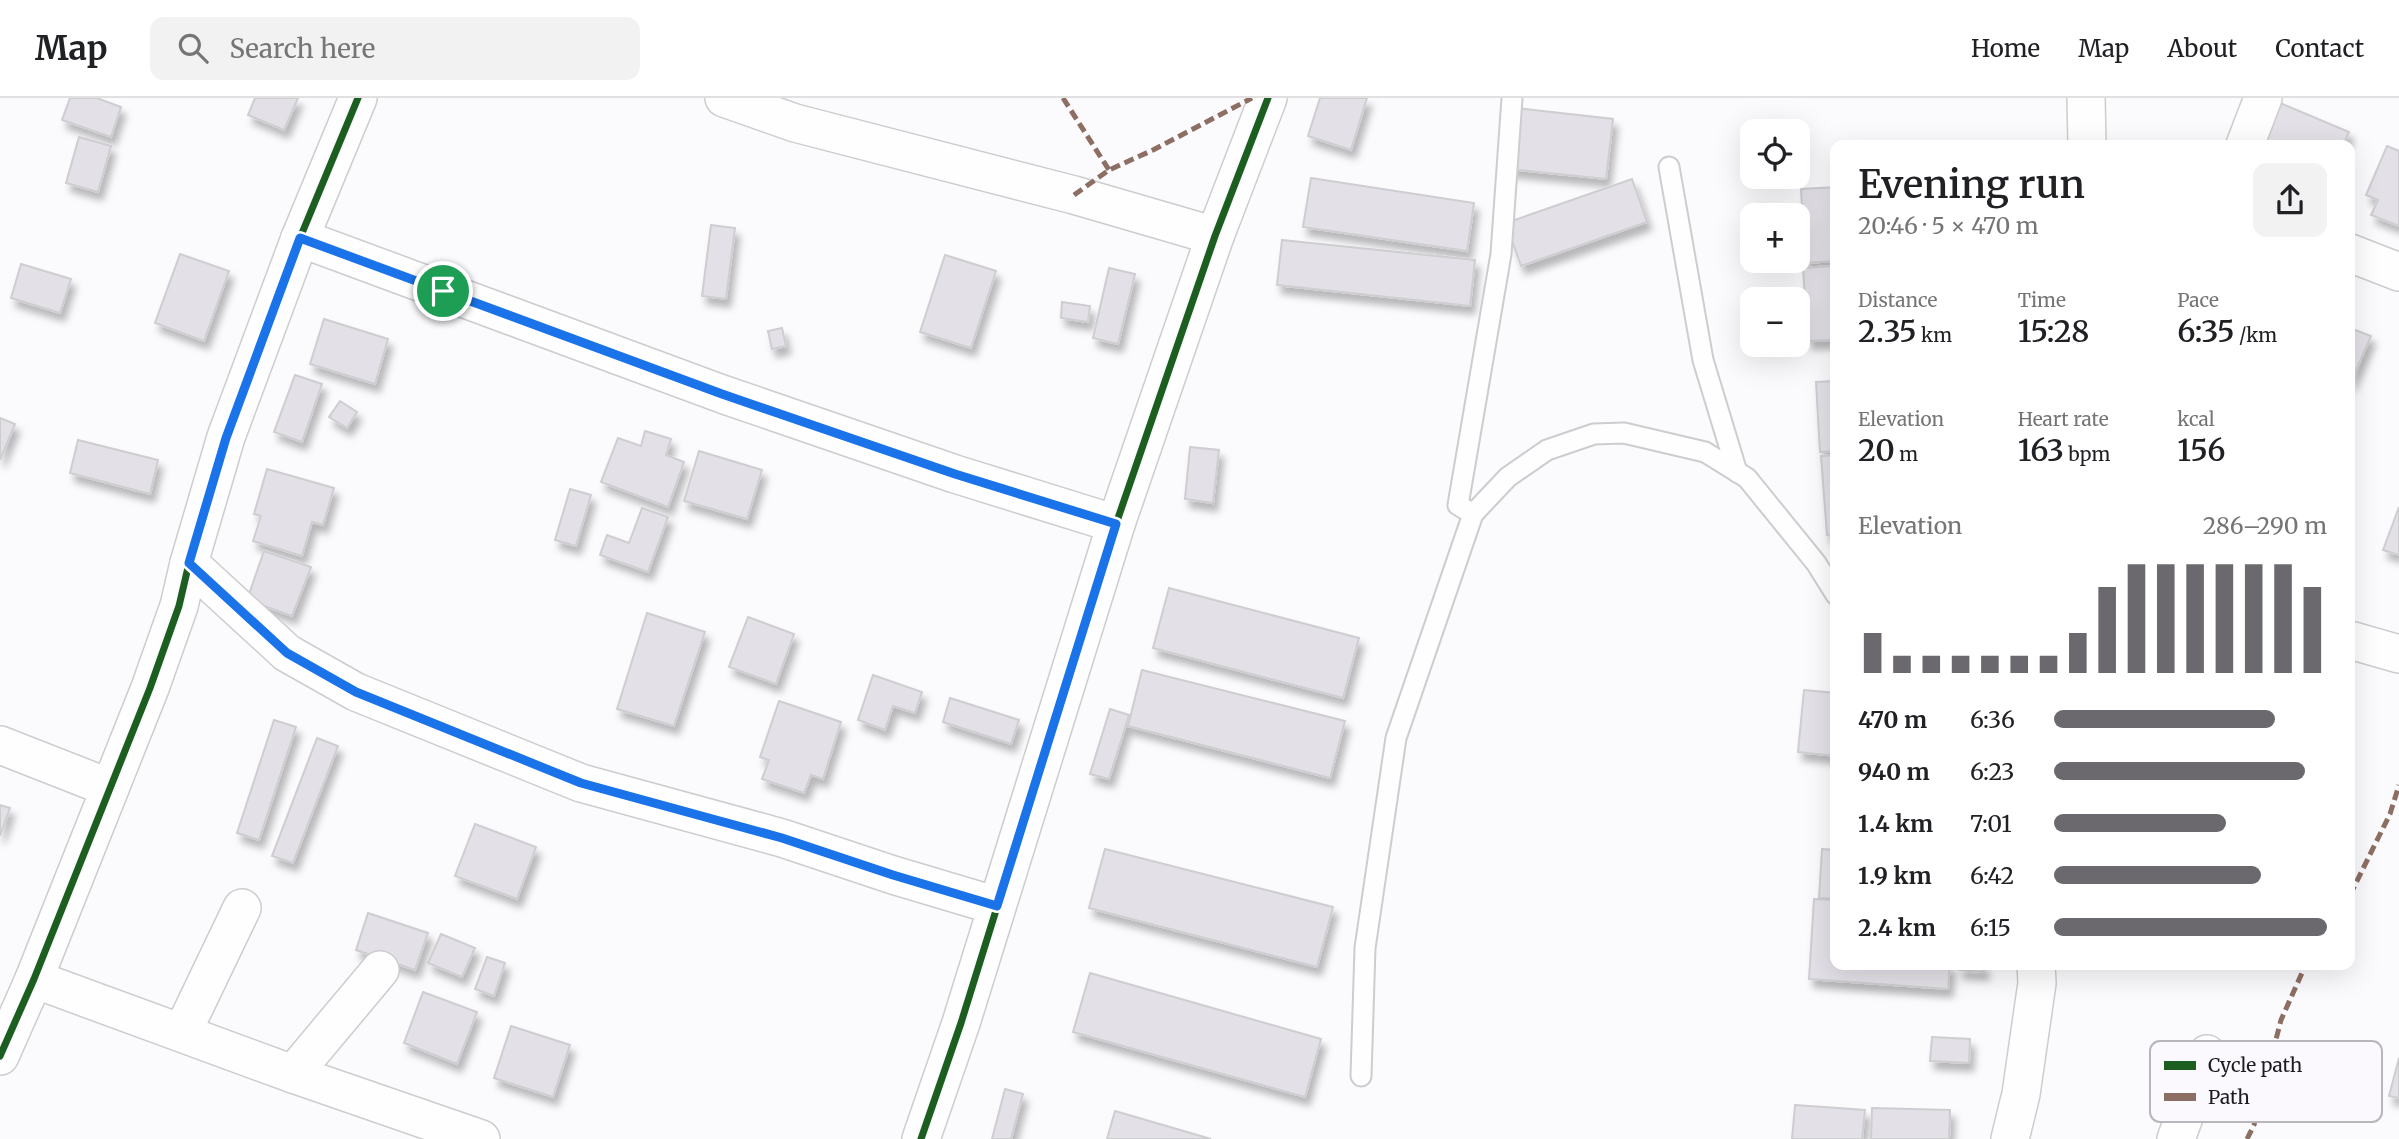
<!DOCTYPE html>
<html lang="en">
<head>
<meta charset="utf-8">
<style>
	:root { --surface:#fff; --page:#f2f2f2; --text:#202124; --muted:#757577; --line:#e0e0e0; --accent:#6b696d }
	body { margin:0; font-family:Merriweather,serif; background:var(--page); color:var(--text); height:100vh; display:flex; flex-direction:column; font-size:26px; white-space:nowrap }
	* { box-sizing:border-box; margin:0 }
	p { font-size:23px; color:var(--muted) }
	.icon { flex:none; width:38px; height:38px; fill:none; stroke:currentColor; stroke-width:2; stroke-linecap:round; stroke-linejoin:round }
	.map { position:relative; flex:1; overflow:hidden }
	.panel { position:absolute; left:1830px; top:42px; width:525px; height:830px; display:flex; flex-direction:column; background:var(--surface); border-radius:14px; box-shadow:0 7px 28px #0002 }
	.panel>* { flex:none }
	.controls { position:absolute; left:1740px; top:21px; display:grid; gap:14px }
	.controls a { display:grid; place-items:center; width:70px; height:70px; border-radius:14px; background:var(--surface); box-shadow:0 7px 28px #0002; font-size:35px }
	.pin { position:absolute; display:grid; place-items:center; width:60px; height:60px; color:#fff; margin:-30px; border:4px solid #fff; border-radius:50%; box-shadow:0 2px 7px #0007 }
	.round { display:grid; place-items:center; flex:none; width:74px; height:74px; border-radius:14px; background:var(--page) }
	.head { display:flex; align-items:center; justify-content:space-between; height:119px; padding:0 28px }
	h1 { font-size:38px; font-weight:600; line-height:52px }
	.stats { display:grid; grid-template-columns:repeat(3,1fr); gap:10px; height:119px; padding:7px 28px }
	.stats div { display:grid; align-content:center }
	.stats b { font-size:30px; font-weight:600 }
	.stats small { font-size:19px; font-weight:400 }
	.stats p { font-size:19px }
	.chart { height:196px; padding:14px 28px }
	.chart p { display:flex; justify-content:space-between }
	.chart svg { width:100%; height:126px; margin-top:7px; stroke:var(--accent); stroke-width:6 }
	ul { padding:0 28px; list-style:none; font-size:23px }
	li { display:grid; grid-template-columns:112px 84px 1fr; align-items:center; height:52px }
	li i { height:18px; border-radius:9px; background:var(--accent) }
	header { display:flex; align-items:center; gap:42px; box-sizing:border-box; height:98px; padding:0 35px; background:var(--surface); border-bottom:2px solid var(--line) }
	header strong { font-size:33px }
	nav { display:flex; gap:38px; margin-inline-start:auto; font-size:24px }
	.search { width:490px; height:63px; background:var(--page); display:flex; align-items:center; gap:18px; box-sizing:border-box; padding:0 24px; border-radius:14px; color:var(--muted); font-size:26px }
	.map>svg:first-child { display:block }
</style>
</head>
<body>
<header>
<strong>Map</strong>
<div class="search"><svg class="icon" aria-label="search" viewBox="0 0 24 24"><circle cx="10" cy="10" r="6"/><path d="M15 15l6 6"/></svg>Search here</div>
<nav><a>Home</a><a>Map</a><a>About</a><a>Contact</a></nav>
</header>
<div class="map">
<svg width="2399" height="1041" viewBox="0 0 2399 1041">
	<defs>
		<filter id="shadow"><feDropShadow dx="4.5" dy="8" stdDeviation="3.5" flood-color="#0004"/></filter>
	</defs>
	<rect width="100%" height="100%" fill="#fbfafd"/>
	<!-- building -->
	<g fill="#e3e0e7" stroke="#cecdd0" stroke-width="2" filter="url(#shadow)">
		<polygon points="70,0 97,0 121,9 111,39 62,22"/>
		<polygon points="255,0 298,0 284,32 248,17"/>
		<polygon points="1320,0 1367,0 1351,52 1308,38"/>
		<polygon points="2280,5 2349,34 2343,47 2263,47"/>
		<polygon points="1516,10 1613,21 1606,81 1509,71"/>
		<polygon points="79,39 111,48 98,94 66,85"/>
		<polygon points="2387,48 2399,53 2399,128 2371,117 2378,102 2366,97"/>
		<polygon points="1311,80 1474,105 1467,153 1303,129"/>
		<polygon points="1632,81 1647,124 1521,168 1506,125"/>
		<polygon points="1836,89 1836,163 1805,165 1801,91"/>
		<polygon points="711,127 735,130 726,201 702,198"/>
		<polygon points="1282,142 1475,162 1470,208 1277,187"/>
		<polygon points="180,156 229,173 204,243 155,225"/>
		<polygon points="945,157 996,173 971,250 920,234"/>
		<polygon points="21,166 71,181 60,215 11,200"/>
		<polygon points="1832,168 1833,194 1836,193 1836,242 1808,243 1803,170"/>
		<polygon points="1109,170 1135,176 1118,246 1093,240"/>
		<polygon points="1062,204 1090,208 1088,224 1061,220"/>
		<polygon points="324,221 388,241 375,286 310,266"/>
		<polygon points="782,230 786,248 772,251 768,233"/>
		<polygon points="2350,230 2371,238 2350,286"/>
		<polygon points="295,277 322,286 302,344 274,334"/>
		<polygon points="1836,283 1836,353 1820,354 1816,284"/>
		<polygon points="340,303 357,314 347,330 329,319"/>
		<polygon points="0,320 15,326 0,362"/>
		<polygon points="645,333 671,341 666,357 684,364 668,409 601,384 618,340 641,348"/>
		<polygon points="78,342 158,362 150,396 70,375"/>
		<polygon points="1190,349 1219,352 1213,405 1185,401"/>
		<polygon points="699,353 762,372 747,421 684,403"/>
		<polygon points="1836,357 1836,436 1827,437 1821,358"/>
		<polygon points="267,371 334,390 323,427 312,424 302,458 253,443 261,418 254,416"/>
		<polygon points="570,391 591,397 576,448 555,442"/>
		<polygon points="2399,409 2399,457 2383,452"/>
		<polygon points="642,410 668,419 648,474 600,457 607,437 629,445"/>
		<polygon points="264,453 311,469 292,518 247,502"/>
		<polygon points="1169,490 1359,540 1343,600 1153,550"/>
		<polygon points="647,515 705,534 674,628 617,611"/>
		<polygon points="748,519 794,536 776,586 729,569"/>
		<polygon points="1142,572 1345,623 1330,680 1128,628"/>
		<polygon points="873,577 922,594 915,615 893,608 885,632 858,622"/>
		<polygon points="1804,592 1836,595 1836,658 1798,654"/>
		<polygon points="950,600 1019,622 1011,646 943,624"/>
		<polygon points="779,603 841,624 823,681 811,677 804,695 762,681 769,662 760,659"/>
		<polygon points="1110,611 1129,617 1109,681 1090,676"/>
		<polygon points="274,622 296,629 259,742 237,735"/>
		<polygon points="317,640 338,648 293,765 272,758"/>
		<polygon points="0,707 10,710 0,738"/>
		<polygon points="475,726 536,749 517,801 455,778"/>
		<polygon points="1105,751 1333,809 1317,869 1089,810"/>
		<polygon points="1822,751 1836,752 1836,801 1819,800"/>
		<polygon points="1814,801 1836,802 1836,866 1950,866 1948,891 1809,881"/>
		<polygon points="368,815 428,835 415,872 356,852"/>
		<polygon points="441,836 475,850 462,879 428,865"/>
		<polygon points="487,859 505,865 494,898 475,891"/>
		<polygon points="1959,866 1984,866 1984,874 1959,872"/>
		<polygon points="1090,875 1321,941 1305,999 1073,934"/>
		<polygon points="423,894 477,914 457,966 404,945"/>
		<polygon points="511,928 570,947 553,999 494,980"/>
		<polygon points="1932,939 1970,941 1969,965 1930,963"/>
		<polygon points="2399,960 2399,1000 2389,998"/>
		<polygon points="1005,991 1023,996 1011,1041 992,1041"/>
		<polygon points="1795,1007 1865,1012 1862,1041 1792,1041"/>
		<polygon points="1872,1010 1950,1012 1949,1041 1871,1041"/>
		<polygon points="1115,1013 1211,1041 1107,1041"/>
	</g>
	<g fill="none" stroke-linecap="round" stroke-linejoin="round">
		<defs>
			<g id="lane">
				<polyline points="1669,69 1703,262 1737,374"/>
				<polyline points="1473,416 1508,379 1547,352 1594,336 1624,335 1705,354 1747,380 1816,465 1836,497"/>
				<polyline points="1361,978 1365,850 1396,640 1473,416 1458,407 1501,156 1512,0"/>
			</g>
			<g id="street">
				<polyline points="724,0 795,25 1074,97 1215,138"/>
				<polyline points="2086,0 2087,47"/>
				<polyline points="2245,47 2263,0"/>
				<polyline points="300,140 722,296 955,376 1116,426"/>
				<polyline points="2350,155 2399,174"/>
				<polyline points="189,465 287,555 356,594 581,685 782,740 893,777 997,808"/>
				<polyline points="2350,542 2399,556"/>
				<polyline points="0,647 110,690"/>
				<polyline points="34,881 293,976 481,1041"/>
				<polyline points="182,935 242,810"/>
				<polyline points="0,958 34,881 150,590 179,508 189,465 226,339 300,140 358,0"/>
				<polyline points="293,976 380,872"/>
				<polyline points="921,1041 961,925 1116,426 1215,138 1268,0"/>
				<polyline points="2010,1041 2021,996 2037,885 2036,866"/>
				<polyline points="2176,1041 2207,956"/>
			</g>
		</defs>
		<!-- lane casing -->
		<use href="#lane" stroke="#cdcccf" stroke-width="23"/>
		<!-- street casing -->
		<use href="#street" stroke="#cdcccf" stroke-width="40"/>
		<!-- lane -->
		<use href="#lane" stroke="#fefeff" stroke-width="19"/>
		<!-- street -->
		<use href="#street" stroke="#fefeff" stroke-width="37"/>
		<!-- quiet -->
		<g stroke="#8d6e63" stroke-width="5" stroke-dasharray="10 5" stroke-linecap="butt">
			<polyline points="1063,0 1109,72"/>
			<polyline points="1074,97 1109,72 1153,52 1252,0"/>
			<polyline points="2350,797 2390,716 2399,687"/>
			<polyline points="2247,1041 2254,1027 2281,922 2306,866"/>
		</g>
		<defs>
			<g id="cycleway">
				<polyline points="189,465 287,555 356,594 581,685 782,740 893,777 997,808"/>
				<polyline points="0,958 34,881 150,590 179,508 189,465 226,339 300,140 358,0"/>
				<polyline points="921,1041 961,925 1116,426 1215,138 1268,0"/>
			</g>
		</defs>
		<!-- cycleway casing -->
		<use href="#cycleway" stroke="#fbf9fe" stroke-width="11"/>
		<!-- cycleway -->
		<use href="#cycleway" stroke="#1b5e20" stroke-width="7"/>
	</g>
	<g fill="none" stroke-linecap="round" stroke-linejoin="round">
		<defs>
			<polygon id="route" points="300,140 722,296 955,376 1116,426 997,808 893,777 782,740 581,685 356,594 287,555 189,465 226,340"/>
		</defs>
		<!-- route casing -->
		<use href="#route" stroke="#fff" stroke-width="14"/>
		<!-- route -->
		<use href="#route" stroke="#1a73e8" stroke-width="9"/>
	</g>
	<!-- legend -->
	<rect x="2150" y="943" width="232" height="81" rx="10" fill="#fbf9fe" stroke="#b8b6bb" stroke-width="2"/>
	<rect x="2164" y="963" width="32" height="9" fill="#1b5e20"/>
	<rect x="2164" y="995" width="32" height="8" fill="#8d6e63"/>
	<g font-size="19" fill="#1d1b1f">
		<text x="2208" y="974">Cycle path</text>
		<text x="2208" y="1006">Path</text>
	</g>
</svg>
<div class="controls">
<a><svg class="icon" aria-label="locate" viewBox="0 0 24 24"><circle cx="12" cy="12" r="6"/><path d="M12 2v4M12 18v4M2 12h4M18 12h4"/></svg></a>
<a>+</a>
<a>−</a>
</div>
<div class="pin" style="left:443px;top:193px;background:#1e9e55"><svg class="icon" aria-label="arrive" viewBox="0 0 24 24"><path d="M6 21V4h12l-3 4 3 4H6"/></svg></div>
<section class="panel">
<div class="head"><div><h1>Evening run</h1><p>20:46 · 5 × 470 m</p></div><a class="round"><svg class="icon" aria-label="share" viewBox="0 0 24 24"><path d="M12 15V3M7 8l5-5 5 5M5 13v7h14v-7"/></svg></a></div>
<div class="stats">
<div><p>Distance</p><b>2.35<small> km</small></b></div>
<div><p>Time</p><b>15:28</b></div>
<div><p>Pace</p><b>6:35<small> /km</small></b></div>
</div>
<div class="stats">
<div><p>Elevation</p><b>20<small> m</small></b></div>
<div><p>Heart rate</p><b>163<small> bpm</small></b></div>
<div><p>kcal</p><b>156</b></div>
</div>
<div class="chart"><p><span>Elevation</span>286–290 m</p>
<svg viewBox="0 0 160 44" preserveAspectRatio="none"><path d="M5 44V30M15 44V38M25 44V38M35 44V38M45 44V38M55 44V38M65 44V38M75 44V30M85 44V14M95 44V6M105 44V6M115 44V6M125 44V6M135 44V6M145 44V6M155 44V14"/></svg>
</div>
<ul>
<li><b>470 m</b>6:36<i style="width:81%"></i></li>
<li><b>940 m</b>6:23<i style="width:92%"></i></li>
<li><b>1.4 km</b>7:01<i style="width:63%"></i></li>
<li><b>1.9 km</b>6:42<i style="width:76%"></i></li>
<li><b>2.4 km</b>6:15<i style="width:100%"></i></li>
</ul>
</section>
</div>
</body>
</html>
